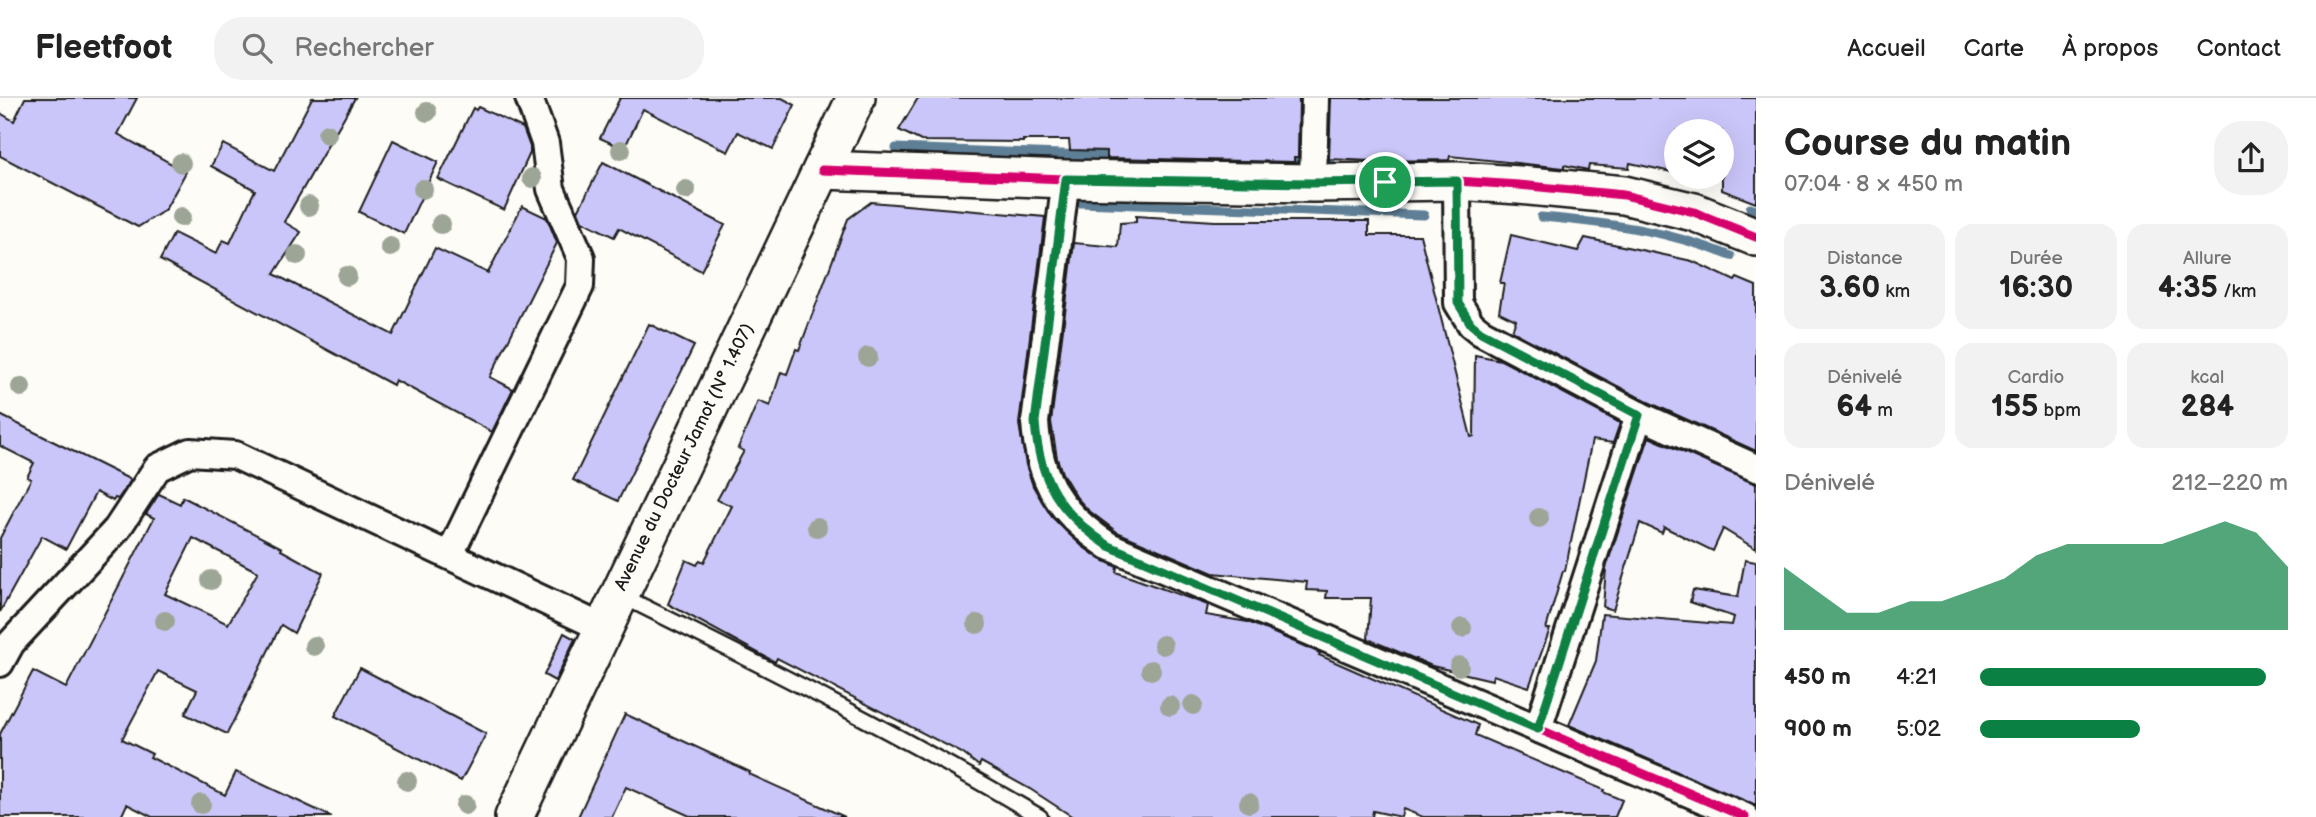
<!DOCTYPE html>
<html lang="fr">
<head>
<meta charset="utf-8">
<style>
	:root { --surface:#fff; --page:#f2f2f2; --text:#222; --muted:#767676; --line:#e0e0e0; --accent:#0b8043 }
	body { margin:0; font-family:"Balsamiq Sans",sans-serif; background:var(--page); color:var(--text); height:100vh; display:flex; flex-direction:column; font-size:26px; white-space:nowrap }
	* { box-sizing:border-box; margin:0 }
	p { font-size:23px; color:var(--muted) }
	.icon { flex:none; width:38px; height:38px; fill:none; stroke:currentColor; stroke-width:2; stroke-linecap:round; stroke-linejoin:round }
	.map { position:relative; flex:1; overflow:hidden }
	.drawer { display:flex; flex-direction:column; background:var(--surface); width:560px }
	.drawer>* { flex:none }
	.buttons { position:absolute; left:1664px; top:21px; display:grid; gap:14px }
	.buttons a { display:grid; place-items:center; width:70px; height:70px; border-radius:50%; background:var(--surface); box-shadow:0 7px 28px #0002; font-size:35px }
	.pin { position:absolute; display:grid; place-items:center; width:60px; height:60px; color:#fff; margin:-30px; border:4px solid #fff; border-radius:50%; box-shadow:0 2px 7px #0007 }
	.round { display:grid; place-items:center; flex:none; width:74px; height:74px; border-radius:28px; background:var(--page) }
	.head { display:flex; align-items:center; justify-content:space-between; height:119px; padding:0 28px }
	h1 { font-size:38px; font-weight:700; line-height:52px }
	.stats { display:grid; grid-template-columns:repeat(3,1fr); gap:10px; height:119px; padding:7px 28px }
	.stats div { display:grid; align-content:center; border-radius:18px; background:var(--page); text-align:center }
	.stats b { font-size:30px; font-weight:700 }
	.stats small { font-size:19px; font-weight:400 }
	.stats p { font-size:19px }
	.chart { height:196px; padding:14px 28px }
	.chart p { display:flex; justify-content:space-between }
	.chart svg { width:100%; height:126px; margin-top:7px; fill:var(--accent); opacity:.7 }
	ul { padding:0 28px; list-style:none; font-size:23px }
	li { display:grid; grid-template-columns:112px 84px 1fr; align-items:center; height:52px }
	li i { height:18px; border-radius:9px; background:var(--accent) }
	header { display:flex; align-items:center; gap:42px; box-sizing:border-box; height:98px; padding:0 35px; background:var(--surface); border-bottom:2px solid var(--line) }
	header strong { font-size:33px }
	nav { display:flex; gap:38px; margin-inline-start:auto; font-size:24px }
	.search { width:490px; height:63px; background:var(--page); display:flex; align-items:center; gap:18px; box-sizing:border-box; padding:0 24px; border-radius:28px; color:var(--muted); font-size:26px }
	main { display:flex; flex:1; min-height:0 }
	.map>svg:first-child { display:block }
</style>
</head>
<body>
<header>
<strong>Fleetfoot</strong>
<div class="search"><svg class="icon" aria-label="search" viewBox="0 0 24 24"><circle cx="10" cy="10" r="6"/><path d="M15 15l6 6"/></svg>Rechercher</div>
<nav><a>Accueil</a><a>Carte</a><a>À propos</a><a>Contact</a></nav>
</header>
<main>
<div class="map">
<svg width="1756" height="719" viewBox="0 0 1756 719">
	<rect width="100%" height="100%" fill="#fdfcf7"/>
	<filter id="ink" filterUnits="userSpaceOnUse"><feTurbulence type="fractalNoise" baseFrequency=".0143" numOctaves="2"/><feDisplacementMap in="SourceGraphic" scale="14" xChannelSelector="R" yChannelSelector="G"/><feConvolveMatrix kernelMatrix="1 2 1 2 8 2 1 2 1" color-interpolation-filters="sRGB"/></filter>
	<g filter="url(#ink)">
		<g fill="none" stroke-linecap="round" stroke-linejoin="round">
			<!-- stream -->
			<g stroke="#5e7f96" stroke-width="9">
				<polyline points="896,50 1116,58"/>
				<polyline points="1284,62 1331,64"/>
				<polyline points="1080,105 1424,117"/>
				<polyline points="1750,110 1756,112"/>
				<path d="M1541 119C1609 125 1667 132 1731 158"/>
			</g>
		</g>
		<!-- building -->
		<g fill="#cbc6f9" stroke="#1c1c1c" stroke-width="2" fill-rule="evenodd">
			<polygon points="25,0 137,0 118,36 186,74 165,112 138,129 0,58 0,15 14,23"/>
			<polygon points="312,0 355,0 284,124 301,134 274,176 393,237 435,150 488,175 522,108 547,120 557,145 490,279 513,291 492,334 395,282 393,287 160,162 174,135 216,156 223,142 230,145 255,92 211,68 223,46 274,73"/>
			<polygon points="620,0 782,0 795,7 773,51 738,34 728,54 643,11 624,51 600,40"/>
			<polygon points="918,0 1299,0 1298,59 1294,59 1294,64 1107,60 1107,53 1070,52 1069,42 1023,42 1023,44 921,43 899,32"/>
			<polygon points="1331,0 1756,0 1756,105 1722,92 1722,33 1676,33 1676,75 1630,65 1629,70 1589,67 1588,72 1564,67 1564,70 1450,58 1449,62 1371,63 1329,61"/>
			<polygon points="478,9 523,30 530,49 530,55 504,112 438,81 473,10 476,12"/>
			<polygon points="393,42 438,64 404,136 359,114"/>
			<polygon points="603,64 725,127 701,173 619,130 614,139 582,123 578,113"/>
			<polygon points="871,104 1045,119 1019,326 1026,367 1033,388 1052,419 1082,448 1100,461 1117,469 1116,474 1208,507 1206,517 1248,524 1320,555 1319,557 1478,627 1475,637 1604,692 1603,694 1622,702 1615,719 1423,719 1403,711 1401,719 1373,713 1372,719 1073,719 1030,691 981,664 979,668 962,655 777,560 775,564 668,506 686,462 697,467 700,462 704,464 732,408 717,402 744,353 738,350 758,303 770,308 781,274 787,276 796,251 799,252 848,121"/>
			<polygon points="1136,118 1215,123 1369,123 1369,137 1420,137 1471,339 1474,338 1475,257 1501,262 1620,325 1613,345 1592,342 1565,473 1563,473 1546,531 1550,531 1529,589 1493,577 1492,582 1432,568 1368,541 1371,500 1326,500 1327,493 1306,492 1307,484 1213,475 1117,434 1088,412 1077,400 1062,375 1057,360 1051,324 1074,145 1118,149 1120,125 1136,124"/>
			<polygon points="1511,137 1578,153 1585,140 1692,163 1735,183 1737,180 1756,188 1756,353 1646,303 1512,233 1516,222 1499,214 1504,185 1500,185"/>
			<polygon points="649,226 694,248 618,403 573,382"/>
			<polygon points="0,317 131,382 118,401 115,400 113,403 96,394 66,451 42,438 0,514 0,440 31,381 27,379 34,365 0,348"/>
			<polygon points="1649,339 1756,386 1756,451 1723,431 1713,453 1664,429 1662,435 1640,425 1613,512 1603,509 1606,470"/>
			<path d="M159 396 180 406 183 399 282 450 281 452 323 475 294 535 281 527 227 636 185 616 197 592 158 573 122 641 152 656 150 659 225 697 236 674 332 719H152L127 706 121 719H0V636L33 573 66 590 154 420 146 416ZM193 440 258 474 228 526 165 496Z"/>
			<polygon points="1745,462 1756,464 1756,708 1569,627 1596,563 1602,516 1732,527 1734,519 1690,504 1693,492 1738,499"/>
			<polygon points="564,535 575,541 555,583 544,577"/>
			<polygon points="360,570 486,636 461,683 335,618"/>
			<polygon points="625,616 750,674 749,676 845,719 692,719 626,689 612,719 578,719"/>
		</g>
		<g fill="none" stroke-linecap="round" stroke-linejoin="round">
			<defs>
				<path id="lane" d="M620 497C762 567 903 638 1040 719"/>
				<g id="street">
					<path d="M1066 81 1035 324C1039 383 1060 416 1109 448L1745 719"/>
					<polyline points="1457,83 1458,205 1471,226 1481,234 1639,317 1756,370"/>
					<polyline points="1313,85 1315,0"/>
					<polyline points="450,456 580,188 581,160 551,91 545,45 529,0"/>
					<polyline points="0,565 11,545 117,431 157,370 190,354 235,357 603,530"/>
					<polyline points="1538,631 1639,317"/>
				</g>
				<g id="secondary">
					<polyline points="822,72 1066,81 1313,85 1457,83 1519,87 1624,97 1694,114 1756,139"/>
					<polyline points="514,719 856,0"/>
				</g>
			</defs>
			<!-- lane casing -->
			<use href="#lane" stroke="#1c1c1c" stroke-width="19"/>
			<!-- street casing -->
			<use href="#street" stroke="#1c1c1c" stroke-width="32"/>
			<!-- secondary casing -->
			<use href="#secondary" stroke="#1c1c1c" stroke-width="42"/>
			<!-- lane -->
			<use href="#lane" stroke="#fdfcf7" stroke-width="14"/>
			<!-- street -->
			<use href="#street" stroke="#fdfcf7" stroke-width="26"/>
			<!-- secondary -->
			<use href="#secondary" stroke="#fdfcf7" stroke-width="37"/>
			<defs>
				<g id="cycleway">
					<polyline points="822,72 1066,81 1313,85 1457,83 1519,87 1624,97 1694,114 1756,139"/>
					<path d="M1066 81 1035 324C1039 383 1060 416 1109 448L1745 719"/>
				</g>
			</defs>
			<!-- cycleway casing -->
			<use href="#cycleway" stroke="#fdfcf7" stroke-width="13"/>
			<!-- cycleway -->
			<use href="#cycleway" stroke="#d6006c" stroke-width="9"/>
		</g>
		<!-- trees -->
		<g fill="#9da596">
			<circle cx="427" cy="14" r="10"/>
			<circle cx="327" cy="36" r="10"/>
			<circle cx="621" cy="52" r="10"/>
			<circle cx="181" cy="65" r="10"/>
			<circle cx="532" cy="80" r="10"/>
			<circle cx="423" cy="91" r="10"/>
			<circle cx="686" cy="92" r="10"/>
			<circle cx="309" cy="108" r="10"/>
			<circle cx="181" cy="119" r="10"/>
			<circle cx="441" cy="126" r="10"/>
			<circle cx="390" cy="149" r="10"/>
			<circle cx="297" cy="157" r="10"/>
			<circle cx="347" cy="178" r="10"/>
			<circle cx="868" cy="259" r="10"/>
			<circle cx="21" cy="289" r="10"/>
			<circle cx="1539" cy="420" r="10"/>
			<circle cx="817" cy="429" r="10"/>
			<circle cx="211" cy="482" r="10"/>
			<circle cx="165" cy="523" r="10"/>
			<circle cx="977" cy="526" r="10"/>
			<circle cx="1462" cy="530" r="10"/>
			<circle cx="1163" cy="547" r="10"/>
			<circle cx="314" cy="548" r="10"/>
			<circle cx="1459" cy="568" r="10"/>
			<circle cx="1151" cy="572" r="10"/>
			<circle cx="1193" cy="607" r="10"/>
			<circle cx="1170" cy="608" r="10"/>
			<circle cx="407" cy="683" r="10"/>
			<circle cx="1249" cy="705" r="10"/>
			<circle cx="201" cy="706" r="10"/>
			<circle cx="465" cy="707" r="10"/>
		</g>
	</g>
	<g fill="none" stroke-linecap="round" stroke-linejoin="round" filter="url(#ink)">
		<defs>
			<path id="route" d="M1066 81 1312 85 1457 83 1458 205 1471 226 1481 234 1639 317 1538 631 1109 448C1060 416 1039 383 1035 324Z"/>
		</defs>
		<!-- route casing -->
		<use href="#route" stroke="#fff" stroke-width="14"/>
		<!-- route -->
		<use href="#route" stroke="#0b8043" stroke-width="9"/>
	</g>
	<g text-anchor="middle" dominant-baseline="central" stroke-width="7" stroke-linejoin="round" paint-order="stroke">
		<!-- street labels -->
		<g font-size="18" fill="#1c1c1c" stroke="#fdfcf7">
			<text transform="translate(684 359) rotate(-64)">Avenue du Docteur Jamot (N° 1.407)</text>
		</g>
	</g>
</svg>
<div class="buttons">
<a><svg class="icon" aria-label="layers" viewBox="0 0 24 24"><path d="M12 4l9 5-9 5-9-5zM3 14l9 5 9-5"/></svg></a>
</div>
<div class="pin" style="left:1385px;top:84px;background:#1e9e55"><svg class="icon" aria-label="arrive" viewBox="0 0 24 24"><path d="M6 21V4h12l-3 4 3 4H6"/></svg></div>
</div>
<section class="drawer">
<div class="head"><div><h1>Course du matin</h1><p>07:04 · 8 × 450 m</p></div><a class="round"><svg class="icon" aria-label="share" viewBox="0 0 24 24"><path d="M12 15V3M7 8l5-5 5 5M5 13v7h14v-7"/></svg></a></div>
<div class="stats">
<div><p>Distance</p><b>3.60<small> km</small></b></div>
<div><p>Durée</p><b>16:30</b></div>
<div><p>Allure</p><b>4:35<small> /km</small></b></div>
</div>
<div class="stats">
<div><p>Dénivelé</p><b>64<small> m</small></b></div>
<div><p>Cardio</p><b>155<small> bpm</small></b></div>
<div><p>kcal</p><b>284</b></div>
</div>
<div class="chart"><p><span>Dénivelé</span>212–220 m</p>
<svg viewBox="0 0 160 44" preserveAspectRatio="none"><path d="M0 44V22L10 30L20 38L30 38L40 34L50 34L60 30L70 26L80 18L90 14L100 14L110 14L120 14L130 10L140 6L150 10L160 22V44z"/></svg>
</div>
<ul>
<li><b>450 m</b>4:21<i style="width:93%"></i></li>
<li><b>900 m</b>5:02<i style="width:52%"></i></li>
</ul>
</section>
</main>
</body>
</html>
